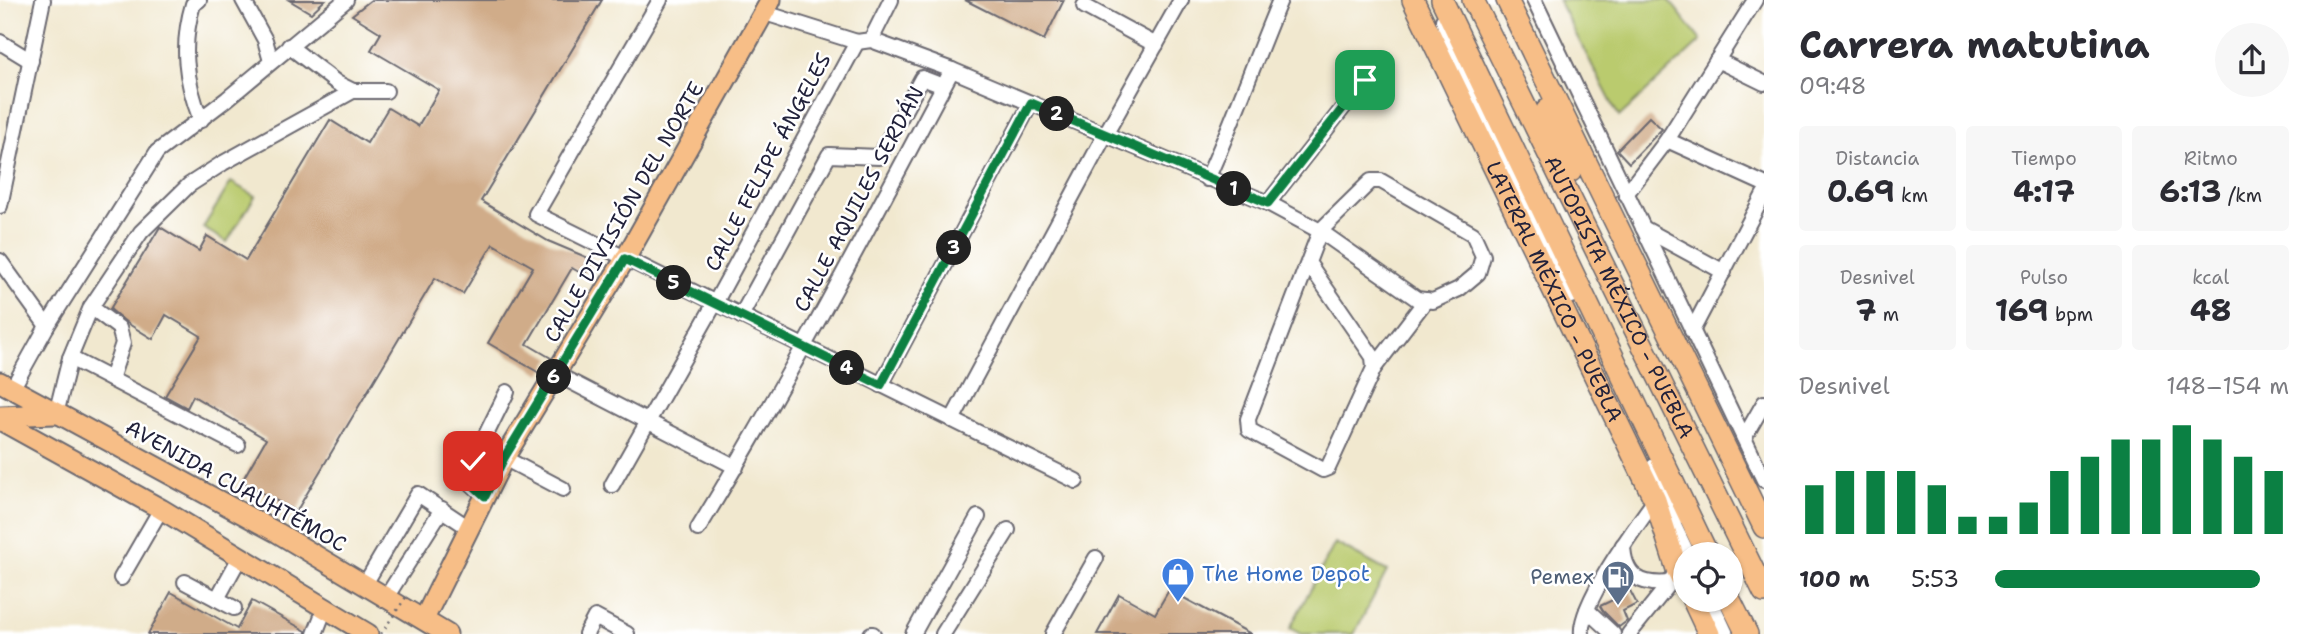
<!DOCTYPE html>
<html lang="es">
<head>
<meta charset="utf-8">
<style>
	:root { --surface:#fff; --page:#f7f7f7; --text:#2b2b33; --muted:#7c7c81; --accent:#0b8043 }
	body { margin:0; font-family:"Shantell Sans",sans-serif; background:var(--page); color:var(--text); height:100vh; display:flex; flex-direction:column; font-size:26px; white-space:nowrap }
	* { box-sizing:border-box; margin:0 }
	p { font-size:23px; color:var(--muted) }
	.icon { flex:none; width:38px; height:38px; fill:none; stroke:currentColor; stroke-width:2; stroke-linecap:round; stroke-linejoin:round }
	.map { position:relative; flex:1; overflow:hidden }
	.sheet { display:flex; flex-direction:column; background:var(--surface); width:560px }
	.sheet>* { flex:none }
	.buttons { position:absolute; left:1673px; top:542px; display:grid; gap:14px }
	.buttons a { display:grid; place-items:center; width:70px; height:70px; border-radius:50%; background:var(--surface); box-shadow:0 2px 5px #0004; font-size:35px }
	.pin { position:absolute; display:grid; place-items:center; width:60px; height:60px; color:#fff; margin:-30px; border-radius:14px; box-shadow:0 4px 10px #0006 }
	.km { position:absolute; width:35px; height:35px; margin:-18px; border-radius:50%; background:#222; color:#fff; font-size:19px; line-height:35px; text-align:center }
	.round { display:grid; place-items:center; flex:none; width:74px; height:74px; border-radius:37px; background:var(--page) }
	.overview { display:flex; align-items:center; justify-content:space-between; height:119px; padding:0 35px }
	h1 { font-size:38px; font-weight:700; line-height:52px }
	.metrics { display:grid; grid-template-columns:repeat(3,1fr); gap:10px; height:119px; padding:7px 35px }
	.metrics div { display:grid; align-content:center; border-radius:7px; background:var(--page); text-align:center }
	.metrics b { font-size:30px; font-weight:700 }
	.metrics small { font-size:19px; font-weight:400 }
	.metrics p { font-size:19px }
	.chart { height:196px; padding:14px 35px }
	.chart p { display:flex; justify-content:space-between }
	.chart svg { width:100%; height:126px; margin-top:7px; stroke:var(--accent); stroke-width:6 }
	ul { padding:0 35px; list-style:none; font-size:23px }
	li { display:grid; grid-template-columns:112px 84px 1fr; align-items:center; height:52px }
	li i { height:18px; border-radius:9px; background:var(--accent) }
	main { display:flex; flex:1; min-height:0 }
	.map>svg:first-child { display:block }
</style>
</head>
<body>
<main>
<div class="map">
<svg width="1764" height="634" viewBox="0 0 1764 634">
	<rect width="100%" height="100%" fill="#fff"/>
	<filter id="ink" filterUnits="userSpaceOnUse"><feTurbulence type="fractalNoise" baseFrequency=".0143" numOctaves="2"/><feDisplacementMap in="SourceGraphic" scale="14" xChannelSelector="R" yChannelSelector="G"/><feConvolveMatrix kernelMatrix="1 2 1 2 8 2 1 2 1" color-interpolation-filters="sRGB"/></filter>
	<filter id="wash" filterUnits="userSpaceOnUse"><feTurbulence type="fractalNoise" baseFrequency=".00686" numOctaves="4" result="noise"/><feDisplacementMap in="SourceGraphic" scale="28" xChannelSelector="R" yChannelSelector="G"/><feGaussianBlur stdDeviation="1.57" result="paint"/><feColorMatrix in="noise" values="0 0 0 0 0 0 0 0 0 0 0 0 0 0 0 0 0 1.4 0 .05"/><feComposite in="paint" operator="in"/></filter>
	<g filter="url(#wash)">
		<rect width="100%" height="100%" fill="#f1e8cf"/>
		<!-- green -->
		<g fill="#bacb6e" stroke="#6e7654" stroke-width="2">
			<polygon points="1558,0 1669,0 1701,41 1619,117"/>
			<polygon points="231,182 255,196 227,242 203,228"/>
			<polygon points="1335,543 1387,571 1354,634 1301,634 1290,628"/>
		</g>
		<g id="blocks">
			<!-- building -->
			<g fill="#d0ac89">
				<polygon points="289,0 325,0 311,13"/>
				<polygon points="371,0 602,0 481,201 548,241 593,260 584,275 572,268 527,344 551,358 541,374 488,343 533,267 493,244 463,294 435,278 296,512 242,481 266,439 193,396 187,408 165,396 201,336 166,315 153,339 127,323 110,309 160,227 199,251 207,236 246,260 330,120 367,143 388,108 418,126 439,90 371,50 381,33 352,15"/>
				<polygon points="965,0 1064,0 1044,40"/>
				<polygon points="1649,117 1662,129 1629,163 1617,150"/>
				<polygon points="1624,579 1637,604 1623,611 1627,621 1619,627 1603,611 1600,606 1617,598 1611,586"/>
				<polygon points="1169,590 1251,634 1097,634 1119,594 1155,614"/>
				<polygon points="171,592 237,629 252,601 306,631 306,634 148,634"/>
			</g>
		</g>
	</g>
	<g filter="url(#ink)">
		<use href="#blocks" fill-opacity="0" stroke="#6a676f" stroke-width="2"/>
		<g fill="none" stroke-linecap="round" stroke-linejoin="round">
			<defs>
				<g id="minor">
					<path d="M199 0 193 4C181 45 185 80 201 120"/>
					<polyline points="243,0 265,40 271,61"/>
					<polyline points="660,0 536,214 1076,481"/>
					<polyline points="1534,0 1764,480"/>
					<polyline points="1084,6 1156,45"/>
					<polyline points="765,13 857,42 871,40 952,70 1268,203 1320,231 1248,419 1249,430 1323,470 1328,468 1374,368 1373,357 1309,264"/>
					<polyline points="1443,20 1449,40 1572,296"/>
					<polyline points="871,40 891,0"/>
					<polyline points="0,42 31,61"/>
					<polyline points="289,46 337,83 353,91 386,91"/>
					<polyline points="1717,60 1764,83"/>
					<polyline points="1667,140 1764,184"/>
					<path d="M1207 179C1234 120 1255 59 1280 0"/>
					<polygon points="1371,181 1381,181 1473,234 1483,256 1478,273 1459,289 1433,301 1417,299 1320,231"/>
					<polyline points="1626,194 1667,140 1755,0"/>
					<polyline points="1268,203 1365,80"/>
					<polyline points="0,206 43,0"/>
					<polyline points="1643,228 1724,272"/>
					<polyline points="0,261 47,326"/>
					<polyline points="91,307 119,328 123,343 111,379"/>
					<polyline points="741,316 829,155 879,157 922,78 943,86"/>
					<polyline points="1692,331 1764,194"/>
					<polyline points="70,358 238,445"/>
					<polyline points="1374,368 1426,300"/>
					<polyline points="556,374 736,467"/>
					<polyline points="881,385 1031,103"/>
					<polyline points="12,389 47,326 157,152 227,99 346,0"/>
					<polyline points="56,414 70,358 91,307 141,232 189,185 223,163 353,91"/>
					<polyline points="952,420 1105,135 1181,0"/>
					<polyline points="1744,438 1764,403"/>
					<polyline points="504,458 563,489"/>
					<polyline points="1654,466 1678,517"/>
					<polyline points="612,485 715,303 857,42"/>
					<polyline points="485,496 472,484 473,461 507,392"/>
					<polyline points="1666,509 1688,555"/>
					<path d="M698 529C789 380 870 224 952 70"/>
					<path d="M1623 545C1624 576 1640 586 1670 583"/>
					<polyline points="121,578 161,509"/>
					<polyline points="185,582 234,608"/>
					<polyline points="365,584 418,494 469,528"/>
					<polyline points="387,596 442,509"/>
					<polyline points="217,599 240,557"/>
					<polyline points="1710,600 1726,634"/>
					<polyline points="1587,610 1613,634"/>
					<polyline points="315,634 325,608"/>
					<polyline points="586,634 595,617 627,634"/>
					<polyline points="871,634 873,634"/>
					<polyline points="913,634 978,517"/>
					<polyline points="943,634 1008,530"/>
					<polyline points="1053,634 1096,558"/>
					<path d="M1582 634C1578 605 1637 525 1655 500"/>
					<polyline points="1629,634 1670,583 1677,569"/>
				</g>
				<g id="major">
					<polyline points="0,382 278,533 447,634"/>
					<polyline points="0,416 55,414"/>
					<polyline points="0,420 161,509 368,634"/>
					<polyline points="424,619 504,458 625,259 771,0"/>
				</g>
				<g id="highway">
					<path id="s1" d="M1413 0 1655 500 1677 569 1685 585"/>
					<polyline points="1442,0 1708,555"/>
					<path id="s2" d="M1473 0 1764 592"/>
					<polyline points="1507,0 1764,527"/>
					<polyline points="1547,110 1571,171"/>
					<polyline points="1693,600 1709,634"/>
					<polyline points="1730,600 1747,634"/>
				</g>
			</defs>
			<!-- minor casing -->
			<use href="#minor" stroke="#6a676f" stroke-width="18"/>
			<!-- major casing -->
			<use href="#major" stroke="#6a676f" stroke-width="23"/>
			<!-- highway casing -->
			<use href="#highway" stroke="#6a676f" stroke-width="24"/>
			<!-- minor -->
			<use href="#minor" stroke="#fff" stroke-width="14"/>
			<!-- major -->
			<use href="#major" stroke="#f7be87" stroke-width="19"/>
			<!-- highway -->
			<use href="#highway" stroke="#f7be87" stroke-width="21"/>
			<!-- path-bridge -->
			<polyline stroke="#6a676f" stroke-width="2.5" stroke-dasharray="2 5" stroke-linecap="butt" points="381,634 406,597"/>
		</g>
	</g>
	<g fill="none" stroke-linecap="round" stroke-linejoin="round" filter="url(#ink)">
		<defs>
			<polyline id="route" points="473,461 472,484 485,496 504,458 625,259 881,385 1031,103 1268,203 1365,80"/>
		</defs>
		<!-- route casing -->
		<use href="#route" stroke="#fff" stroke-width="14"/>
		<!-- route -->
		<use href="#route" stroke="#0b8043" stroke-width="9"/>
	</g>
	<!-- icons -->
	<defs>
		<symbol id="shop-pin" viewBox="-11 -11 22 30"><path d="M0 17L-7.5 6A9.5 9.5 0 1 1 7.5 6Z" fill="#3f7fe0" stroke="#fff"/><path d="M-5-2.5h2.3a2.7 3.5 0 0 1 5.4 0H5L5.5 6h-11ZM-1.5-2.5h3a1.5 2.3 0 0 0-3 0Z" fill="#fff"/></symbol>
		<symbol id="fuel-pin" viewBox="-11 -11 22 30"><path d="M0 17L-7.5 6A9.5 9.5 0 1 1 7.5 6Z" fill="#5c6f8a" stroke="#fff"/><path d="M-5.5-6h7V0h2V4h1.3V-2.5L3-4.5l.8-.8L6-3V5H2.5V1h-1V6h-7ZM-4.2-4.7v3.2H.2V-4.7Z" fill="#fff"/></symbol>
	</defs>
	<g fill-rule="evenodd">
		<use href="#shop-pin" x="1159" y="555" width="38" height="52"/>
		<use href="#fuel-pin" x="1599" y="558" width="38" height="52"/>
	</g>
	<g text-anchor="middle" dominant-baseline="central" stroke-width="5" stroke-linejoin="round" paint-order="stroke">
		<!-- street labels -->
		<g font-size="21" fill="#22223b" stroke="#fff">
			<text transform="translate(768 162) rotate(-62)">CALLE FELIPE ÁNGELES</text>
			<text transform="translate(859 199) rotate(-62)">CALLE AQUILES SERDÁN</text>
			<text transform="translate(624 212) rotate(-60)">CALLE DIVISIÓN DEL NORTE</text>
			<text stroke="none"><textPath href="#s1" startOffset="324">LATERAL MÉXICO - PUEBLA</textPath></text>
			<text stroke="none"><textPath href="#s2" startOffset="331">AUTOPISTA MÉXICO - PUEBLA</textPath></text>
			<text transform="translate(236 486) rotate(29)">AVENIDA CUAUHTÉMOC</text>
		</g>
		<!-- shop labels -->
		<g font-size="21" fill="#366cbe" stroke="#fff" text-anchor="start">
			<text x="1202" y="574">The Home Depot</text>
		</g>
		<!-- service labels -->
		<g font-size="21" fill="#4e5e75" stroke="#fff" text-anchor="end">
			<text x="1594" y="577">Pemex</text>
		</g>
	</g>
</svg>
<div class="buttons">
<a><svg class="icon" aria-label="locate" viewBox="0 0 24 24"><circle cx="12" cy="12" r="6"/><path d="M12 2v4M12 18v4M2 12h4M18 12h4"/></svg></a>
</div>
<div class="pin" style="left:1365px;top:80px;background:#1e9e55"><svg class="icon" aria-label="arrive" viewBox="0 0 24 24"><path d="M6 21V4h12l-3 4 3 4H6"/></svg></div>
<div class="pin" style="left:473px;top:461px;background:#d93025"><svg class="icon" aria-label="check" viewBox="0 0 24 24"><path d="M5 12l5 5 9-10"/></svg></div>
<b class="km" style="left:1234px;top:189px">1</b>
<b class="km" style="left:1057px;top:114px">2</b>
<b class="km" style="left:954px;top:248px">3</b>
<b class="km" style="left:847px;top:368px">4</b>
<b class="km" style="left:674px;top:283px">5</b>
<b class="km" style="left:554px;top:377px">6</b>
</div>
<section class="sheet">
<div class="overview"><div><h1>Carrera matutina</h1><p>09:48</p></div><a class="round"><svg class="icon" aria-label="share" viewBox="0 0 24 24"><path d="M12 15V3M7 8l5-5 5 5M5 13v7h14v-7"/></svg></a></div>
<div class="metrics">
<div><p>Distancia</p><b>0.69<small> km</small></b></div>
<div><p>Tiempo</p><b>4:17</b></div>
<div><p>Ritmo</p><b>6:13<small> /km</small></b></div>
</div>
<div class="metrics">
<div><p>Desnivel</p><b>7<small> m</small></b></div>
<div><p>Pulso</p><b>169<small> bpm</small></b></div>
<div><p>kcal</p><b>48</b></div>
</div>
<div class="chart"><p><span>Desnivel</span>148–154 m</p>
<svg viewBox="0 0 160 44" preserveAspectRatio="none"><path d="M5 44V27M15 44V22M25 44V22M35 44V22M45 44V27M55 44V38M65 44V38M75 44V33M85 44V22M95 44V17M105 44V11M115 44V11M125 44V6M135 44V11M145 44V17M155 44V22"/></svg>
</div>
<ul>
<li><b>100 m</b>5:53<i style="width:90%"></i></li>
</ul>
</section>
</main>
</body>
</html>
